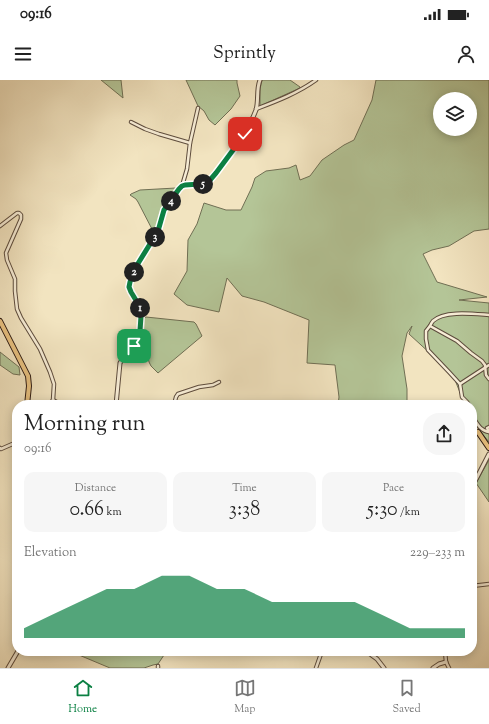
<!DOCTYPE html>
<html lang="en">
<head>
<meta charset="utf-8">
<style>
	:root { --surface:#fff; --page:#f6f6f6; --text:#222; --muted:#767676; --line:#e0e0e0; --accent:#0b8043 }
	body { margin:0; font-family:"Sorts Mill Goudy",serif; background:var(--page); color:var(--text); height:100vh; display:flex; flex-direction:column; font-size:15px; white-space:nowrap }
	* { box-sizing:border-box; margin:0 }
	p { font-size:13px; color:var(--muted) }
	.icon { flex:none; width:22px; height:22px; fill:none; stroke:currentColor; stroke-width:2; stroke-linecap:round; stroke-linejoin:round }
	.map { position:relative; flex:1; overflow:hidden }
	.drawer { position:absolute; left:12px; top:320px; width:465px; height:256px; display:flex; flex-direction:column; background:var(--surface); border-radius:16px; box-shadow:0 2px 10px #0003 }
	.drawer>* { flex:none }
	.tools { position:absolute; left:433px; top:12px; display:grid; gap:8px }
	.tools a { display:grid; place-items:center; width:44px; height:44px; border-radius:50%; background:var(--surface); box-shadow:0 2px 10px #0003; font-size:20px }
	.pin { position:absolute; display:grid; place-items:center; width:34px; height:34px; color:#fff; margin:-17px; border-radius:8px; box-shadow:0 2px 6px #0006 }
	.km { position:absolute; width:20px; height:20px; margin:-10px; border-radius:50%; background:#222; color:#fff; font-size:11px; line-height:20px; text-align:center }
	.round { display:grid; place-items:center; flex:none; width:42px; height:42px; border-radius:16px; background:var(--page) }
	.head { display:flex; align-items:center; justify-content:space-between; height:68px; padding:0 12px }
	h1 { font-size:22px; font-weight:600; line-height:30px }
	.metrics { display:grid; grid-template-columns:repeat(3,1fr); gap:6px; height:68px; padding:4px 12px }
	.metrics div { display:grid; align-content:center; border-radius:10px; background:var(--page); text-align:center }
	.metrics b { font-size:20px; font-weight:600 }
	.metrics small { font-size:11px; font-weight:400 }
	.metrics p { font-size:11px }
	.chart { height:112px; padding:8px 12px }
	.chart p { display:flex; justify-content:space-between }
	.chart svg { width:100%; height:72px; margin-top:4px; fill:var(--accent); opacity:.7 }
	.status { display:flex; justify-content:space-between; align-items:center; height:28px; padding:0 20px; background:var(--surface); direction:ltr }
	.status svg { height:11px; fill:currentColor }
	header { display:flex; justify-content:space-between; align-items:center; height:52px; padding:0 12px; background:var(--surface); font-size:18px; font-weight:600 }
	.menu { display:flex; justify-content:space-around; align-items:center; height:56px; border-top:1px solid var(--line); background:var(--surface); font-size:11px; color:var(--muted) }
	.menu a { display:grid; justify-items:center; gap:2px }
	.menu .active { color:var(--accent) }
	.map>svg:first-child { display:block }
</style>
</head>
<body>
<div class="status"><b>09:16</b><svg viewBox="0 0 49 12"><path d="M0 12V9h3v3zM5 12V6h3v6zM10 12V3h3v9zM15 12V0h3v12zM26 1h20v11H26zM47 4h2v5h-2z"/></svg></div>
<header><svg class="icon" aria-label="menu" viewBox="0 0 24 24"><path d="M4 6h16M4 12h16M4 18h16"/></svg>Sprintly<svg class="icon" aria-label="person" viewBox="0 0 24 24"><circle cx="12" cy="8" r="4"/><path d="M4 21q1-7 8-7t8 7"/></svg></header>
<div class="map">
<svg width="489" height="588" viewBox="0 0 489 588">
	<rect width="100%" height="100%" fill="#f2e4c0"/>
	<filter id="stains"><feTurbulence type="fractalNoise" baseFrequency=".005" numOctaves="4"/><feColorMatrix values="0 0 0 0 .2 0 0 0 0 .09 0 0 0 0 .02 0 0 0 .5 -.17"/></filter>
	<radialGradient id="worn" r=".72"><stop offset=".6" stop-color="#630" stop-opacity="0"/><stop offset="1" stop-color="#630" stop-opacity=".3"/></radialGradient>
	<!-- green -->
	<g fill="#b4c597" stroke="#706f54" fill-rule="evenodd">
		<polygon points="101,0 121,0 123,18"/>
		<polygon points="186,0 237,0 237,3 240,16 231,29 215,45 209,40 204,31 198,26"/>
		<polygon points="262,0 290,0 300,7 300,8 260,26 260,9"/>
		<path d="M376 0H489V149L474 151 449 166 432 170 423 174 437 202 487 217 459 220 489 223V362L480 351 472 338V325H465L455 300 433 276 409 254 412 246 407 253 402 276 407 309V325H338L339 317 335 285 307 283 309 240 264 222 242 216 227 198 219 232 187 225 174 214 187 191 188 160 197 144 204 123 226 130H241L252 107 255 98 266 91 289 88 296 85 300 100 310 96 322 80 344 65 354 60 372 20ZM440 19H470V49H440Z"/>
		<path d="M176 108C174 112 173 116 170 120 167 124 163 128 161 133 159 140 159 147 155 154L154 153 138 122 136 119 130 115 131 114 140 110Z"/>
		<polygon points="146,237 194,242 196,244 202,256 158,293 151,286 149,282 144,256 141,251 142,239"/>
		<polygon points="0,272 19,287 20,295 13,294 0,285"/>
		<polygon points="489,380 489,422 476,403"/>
		<polygon points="83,571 98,571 100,572 101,571 171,571 164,575 158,584 153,585 144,588 110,588 79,575"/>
	</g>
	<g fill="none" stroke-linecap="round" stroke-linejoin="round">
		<defs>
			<g id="minor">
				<path d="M256 29C277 21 298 13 316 0"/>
				<polyline points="131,42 145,49 159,54 190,63"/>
				<polyline points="182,106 187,89 190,63 198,28"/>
				<polyline points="0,146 17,133 19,133 21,135 21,139 6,173 7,180 15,199 15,211 17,229 21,238 40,269 50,292 54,304 53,320 52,321 51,325"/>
				<path d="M489 235C475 234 444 230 433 241 432 242 431 244 430 246L457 261 471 273 482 281 485 285 486 295 489 299"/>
				<polyline points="430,246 426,251 426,259 428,270 449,292 460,304 462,317 467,322 469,325"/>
				<polyline points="460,304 489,285"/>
				<polyline points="53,320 62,325"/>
				<polyline points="174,325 176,317 178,314 199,307 213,305 219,302"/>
				<path d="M472 336C477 343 480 351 489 352"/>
				<polyline points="489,347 487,348 489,352"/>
				<polyline points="0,368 1,369 17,362"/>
				<polyline points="472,506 489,504"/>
				<polyline points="445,571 446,582 449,588"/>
				<polyline points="158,586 158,588"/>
				<polyline points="316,588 322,571"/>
			</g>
			<g id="tertiary">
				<path d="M116 325 120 283 128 271 137 264 139 261 140 251V227L131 212 129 207 130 202 135 190 158 151 164 130 179 109C187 101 199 109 210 99 218 93 223 83 229 75 239 60 250 47 256 30 259 20 256 10 260 0"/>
				<polyline points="472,407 489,374"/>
				<polyline points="366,571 377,579 384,588"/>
				<polyline points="8,588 18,571"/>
				<polyline points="433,588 439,584 446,582"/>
			</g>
			<g id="trunk">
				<polyline points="0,241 28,296 29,306 27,325"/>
				<polyline points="472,350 478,352 489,368"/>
			</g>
		</defs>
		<!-- minor casing -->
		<use href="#minor" stroke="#5d4c3d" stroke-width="4.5"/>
		<!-- tertiary casing -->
		<use href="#tertiary" stroke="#5d4c3d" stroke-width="5"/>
		<!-- trunk casing -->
		<use href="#trunk" stroke="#2b1911" stroke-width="6"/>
		<!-- minor -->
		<use href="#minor" stroke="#f7edd6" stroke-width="2.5"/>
		<!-- tertiary -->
		<use href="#tertiary" stroke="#f7edd6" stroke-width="3"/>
		<!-- trunk -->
		<use href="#trunk" stroke="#e9c280" stroke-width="4"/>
	</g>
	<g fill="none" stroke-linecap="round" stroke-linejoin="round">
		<defs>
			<polyline id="route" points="134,266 139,261 140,251 141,236 140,227 131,212 129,207 130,202 134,190 158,151 164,130 179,109 182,106 185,105 200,104 210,100 216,93 245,54"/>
		</defs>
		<!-- route casing -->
		<use href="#route" stroke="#fff" stroke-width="8"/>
		<!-- route -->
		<use href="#route" stroke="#0b8043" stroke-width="5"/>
	</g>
	<rect width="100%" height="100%" filter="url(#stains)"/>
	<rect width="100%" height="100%" fill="url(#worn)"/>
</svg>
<div class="tools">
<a><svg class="icon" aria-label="layers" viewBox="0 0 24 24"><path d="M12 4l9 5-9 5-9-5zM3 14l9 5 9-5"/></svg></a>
</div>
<div class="pin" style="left:134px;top:266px;background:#1e9e55"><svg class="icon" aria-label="arrive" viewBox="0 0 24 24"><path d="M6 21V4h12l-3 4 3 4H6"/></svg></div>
<div class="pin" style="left:245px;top:54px;background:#d93025"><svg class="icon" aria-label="check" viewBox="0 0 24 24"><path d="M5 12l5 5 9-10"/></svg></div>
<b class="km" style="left:140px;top:228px">1</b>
<b class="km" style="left:134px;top:192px">2</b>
<b class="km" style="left:155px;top:157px">3</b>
<b class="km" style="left:171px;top:121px">4</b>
<b class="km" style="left:203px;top:104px">5</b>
<section class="drawer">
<div class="head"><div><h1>Morning run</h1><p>09:16</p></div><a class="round"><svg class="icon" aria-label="share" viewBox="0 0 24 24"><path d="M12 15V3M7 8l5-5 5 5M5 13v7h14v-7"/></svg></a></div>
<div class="metrics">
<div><p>Distance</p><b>0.66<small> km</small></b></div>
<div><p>Time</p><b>3:38</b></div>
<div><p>Pace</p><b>5:30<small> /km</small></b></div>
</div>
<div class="chart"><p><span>Elevation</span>229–233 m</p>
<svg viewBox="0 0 160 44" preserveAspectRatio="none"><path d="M0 44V38L10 30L20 22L30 14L40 14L50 6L60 6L70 14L80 14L90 22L100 22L110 22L120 22L130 30L140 38L150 38L160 38V44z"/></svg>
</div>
</section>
</div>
<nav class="menu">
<a class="active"><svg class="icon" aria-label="home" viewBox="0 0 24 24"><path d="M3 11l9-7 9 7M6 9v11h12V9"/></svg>Home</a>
<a><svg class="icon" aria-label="map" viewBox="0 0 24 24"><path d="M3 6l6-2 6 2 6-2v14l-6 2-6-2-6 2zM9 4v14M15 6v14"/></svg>Map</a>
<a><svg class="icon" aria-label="saved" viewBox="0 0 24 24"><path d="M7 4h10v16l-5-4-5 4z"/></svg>Saved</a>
</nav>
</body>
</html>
